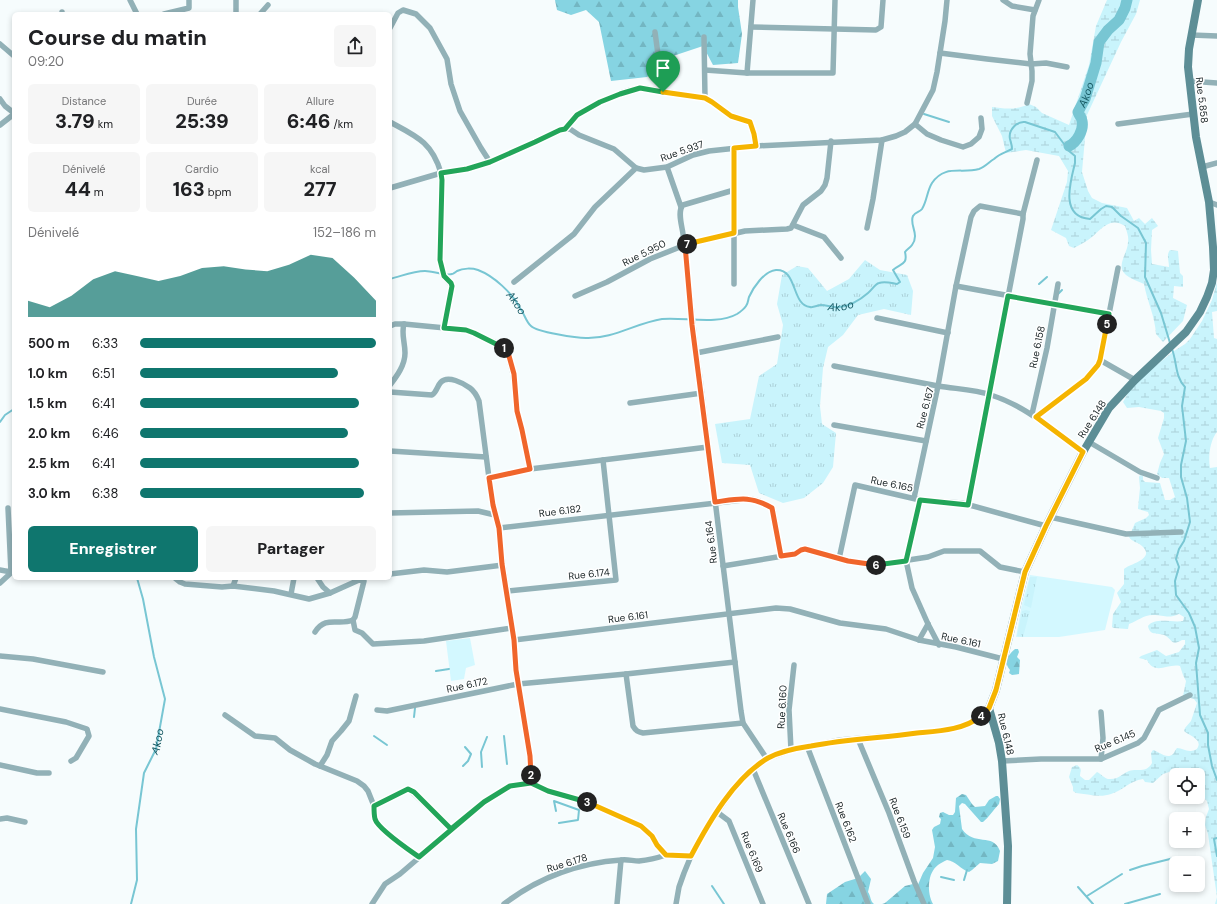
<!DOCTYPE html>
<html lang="fr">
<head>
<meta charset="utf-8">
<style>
	:root { --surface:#fff; --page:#f6f6f6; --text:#202124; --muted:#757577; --accent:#0f766e }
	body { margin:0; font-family:"DM Sans",sans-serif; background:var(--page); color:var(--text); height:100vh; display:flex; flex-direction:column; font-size:15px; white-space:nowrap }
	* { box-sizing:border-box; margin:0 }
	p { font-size:13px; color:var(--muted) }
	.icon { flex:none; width:22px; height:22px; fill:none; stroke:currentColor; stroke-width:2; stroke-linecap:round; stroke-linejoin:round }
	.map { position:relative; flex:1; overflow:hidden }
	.side { position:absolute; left:12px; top:12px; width:380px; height:568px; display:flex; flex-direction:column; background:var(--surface); border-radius:6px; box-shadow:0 2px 6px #0003 }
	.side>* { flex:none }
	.tools { position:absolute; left:1169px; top:768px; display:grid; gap:8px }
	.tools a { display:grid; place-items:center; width:36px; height:36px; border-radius:6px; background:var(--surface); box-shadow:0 2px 6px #0003; font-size:20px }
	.pin { position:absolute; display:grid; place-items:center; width:34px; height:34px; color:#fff; margin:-41px -17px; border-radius:50% 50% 50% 0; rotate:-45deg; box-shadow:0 0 4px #0007 }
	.pin .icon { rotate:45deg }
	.km { position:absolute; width:20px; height:20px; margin:-10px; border-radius:50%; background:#222; color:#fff; font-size:11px; line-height:20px; text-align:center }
	.round { display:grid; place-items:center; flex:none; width:42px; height:42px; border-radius:6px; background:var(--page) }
	.summary { display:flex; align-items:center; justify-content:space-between; height:68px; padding:0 16px }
	h1 { font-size:22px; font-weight:800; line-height:30px }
	.metrics { display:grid; grid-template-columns:repeat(3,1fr); gap:6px; height:68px; padding:4px 16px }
	.metrics div { display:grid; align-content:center; border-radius:6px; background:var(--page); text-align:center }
	.metrics b { font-size:20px; font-weight:800 }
	.metrics small { font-size:11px; font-weight:400 }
	.metrics p { font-size:11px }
	.chart { height:112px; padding:8px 16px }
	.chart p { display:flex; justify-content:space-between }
	.chart svg { width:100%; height:72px; margin-top:4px; fill:var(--accent); opacity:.7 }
	.cta { display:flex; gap:8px; margin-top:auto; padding:8px 16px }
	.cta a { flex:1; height:46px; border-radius:6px; background:var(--accent); color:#fff; font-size:16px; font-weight:800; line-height:46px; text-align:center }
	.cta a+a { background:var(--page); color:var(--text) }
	ul { padding:0 16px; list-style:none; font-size:13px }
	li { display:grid; grid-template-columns:64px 48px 1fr; align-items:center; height:30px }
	li i { height:10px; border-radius:5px; background:var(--accent) }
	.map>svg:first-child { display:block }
</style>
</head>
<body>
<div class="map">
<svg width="1217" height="904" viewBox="0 0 1217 904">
	<defs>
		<pattern id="grass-tufts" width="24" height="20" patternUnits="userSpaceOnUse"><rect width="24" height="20" fill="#c9f4fc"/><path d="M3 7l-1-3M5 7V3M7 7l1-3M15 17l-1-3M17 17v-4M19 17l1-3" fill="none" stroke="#acd1d8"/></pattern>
		<pattern id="forest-firs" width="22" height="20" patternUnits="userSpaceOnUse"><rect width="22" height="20" fill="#86d4e2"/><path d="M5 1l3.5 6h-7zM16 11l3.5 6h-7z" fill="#73b6c2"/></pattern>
		<pattern id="wetland-marsh" width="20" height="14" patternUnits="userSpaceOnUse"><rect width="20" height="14" fill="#c9f4fc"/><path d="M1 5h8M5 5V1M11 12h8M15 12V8" fill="none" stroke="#acd1d8"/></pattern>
	</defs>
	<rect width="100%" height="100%" fill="#f6fcfd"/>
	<!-- built -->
	<g fill="#d3f8ff">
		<polygon points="1030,575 1112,587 1115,590 1105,630 1059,637 1016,637 1022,604"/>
		<polygon points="470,638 475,665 466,668 464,679 451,681 446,641"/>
	</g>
	<!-- grass -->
	<g fill="url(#grass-tufts)">
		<polygon points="865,260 880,270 907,275 913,291 911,315 884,309 858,315 843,335 828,347 823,368 820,406 822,424 836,433 833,467 823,483 804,498 783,503 759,493 750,465 722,463 715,424 750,419 759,376 777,364 783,325 777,304 782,275 797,266 808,268 827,291 849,279"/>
		<polygon points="1030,577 1037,577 1031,608 1024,605"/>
		<polygon points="1026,610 1030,611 1023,637 1017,636 1022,611"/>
	</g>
	<!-- forest -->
	<g fill="url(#forest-firs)">
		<polygon points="555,0 738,0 738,7 742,34 738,63 713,65 703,46 673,56 647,77 611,81 599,22 586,10 571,15 557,10"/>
		<path d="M1015 649H1018L1019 652 1017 657 1020 660 1019 674 1012 675 1009 673 1010 670C1003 662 1008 655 1015 649Z"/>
		<path d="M962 794 966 795 972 804 975 807 985 806 989 800 996 796H998L1000 799 999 804C993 810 989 817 983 822H981L965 804 962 803 959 806 962 829C974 847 993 832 1000 851L998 861 992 864 980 863 972 870 969 872C960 869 956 861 947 860 944 861 941 863 938 865 927 873 927 893 933 904H882L885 903 905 886 913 884 917 887 923 873 933 858 935 847 932 830 934 827 940 824 941 819 939 817 940 813 943 812 949 815H953L955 812 956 798Z"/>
		<path d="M865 871 871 879 868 892C871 896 870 901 874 904H826L827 894 845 882 858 878Z"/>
	</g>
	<!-- wetland -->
	<g fill="url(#wetland-marsh)">
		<path d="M1107 0H1140L1136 14 1121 42 1087 115 1082 172 1088 191 1092 198 1102 203 1127 208 1134 221 1139 218 1145 224 1152 218 1158 226 1152 230 1151 250 1152 264 1169 267C1169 260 1166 255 1170 250L1178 251 1180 273 1183 276V287L1174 286 1173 298 1187 305 1183 321 1163 342 1156 334C1155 316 1147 301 1144 284 1138 281 1131 279 1126 275 1115 266 1128 253 1128 242 1129 237 1127 232 1125 226 1108 215 1100 232 1088 240 1084 243 1079 245 1074 248L1069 246 1066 238 1051 230 1067 182 1068 171 1059 156 1026 150 1006 153 1002 136 992 116V107C1005 109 1017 110 1029 104L1036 107 1042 113 1069 125 1089 65 1096 26Z"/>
		<path d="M1217 282V311L1212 312 1214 338 1217 339V432C1210 440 1208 457 1210 468L1217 467V904H1215L1217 897 1208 834 1205 825 1206 817 1209 809 1207 801 1198 792V775H1177L1169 772 1163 774 1153 783 1145 782 1143 779C1129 781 1124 790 1111 794 1100 798 1087 794 1076 793L1073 791V787L1069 777 1072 767 1077 765C1083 769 1080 771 1080 776L1085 780H1089L1097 772C1101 774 1104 778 1108 779 1119 780 1121 774 1129 771 1137 768 1146 774 1152 763L1151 753 1153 750C1158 751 1167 760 1173 754 1174 753 1175 750 1177 748 1182 748 1185 751 1190 751 1193 751 1197 750 1198 747 1202 739 1188 735 1184 731L1185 728 1191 721 1197 703 1194 699 1183 696 1186 681 1183 675 1180 666C1168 663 1155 676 1147 660L1139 658 1141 656 1157 650 1166 656 1179 652 1185 644V640H1182C1172 646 1173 641 1166 636 1159 632 1150 637 1148 626 1155 617 1172 623 1183 621L1184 617 1179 614C1168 619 1164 615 1153 615 1143 615 1138 621 1129 624L1128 629H1127L1114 628 1112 627 1113 614 1121 602 1117 593 1124 584V569C1130 564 1156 559 1142 546 1138 542 1132 542 1129 537L1135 523 1146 518 1149 515 1148 512 1138 509V508L1140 488 1139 477 1140 475 1143 476V480L1145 482 1160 483 1165 500H1170L1175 497 1169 478H1162L1157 474 1160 463 1164 454 1158 438 1164 418V413L1161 411 1139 407 1127 408 1123 402 1131 388 1144 375 1174 351 1185 344 1190 339 1202 321 1212 300Z"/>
	</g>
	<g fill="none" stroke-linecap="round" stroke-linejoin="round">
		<!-- stream -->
		<g stroke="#78c6d3" stroke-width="2">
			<polyline points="924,114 949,122"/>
			<path id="s1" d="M390 279C402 276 413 271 425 271 433 271 446 276 452 274 453 274 457 271 457 271 463 268 472 268 478 270 494 276 512 293 520 308 524 313 526 322 531 326 537 332 577 338 586 338 613 339 636 323 662 319 684 317 718 325 737 314 740 312 744 309 746 306 748 304 748 300 749 297 753 288 764 271 776 270 798 269 791 305 810 307 813 308 818 305 821 305 827 305 832 308 839 307 850 306 860 300 868 293 872 290 875 284 879 283 885 281 891 283 897 284L900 282 893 270C901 263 908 265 905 252 907 249 910 248 912 245 920 234 909 225 913 216 915 212 920 212 922 209 927 201 927 191 932 183 945 164 961 174 979 169 985 167 989 162 994 159 999 154 1006 152 1012 149 1012 145 1011 143 1010 139 1008 130 1017 121 1025 122L1055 132 1064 144 1069 146V151L1075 156V163C1070 183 1060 217 1090 219L1101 209 1106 206 1112 207 1121 216 1138 228 1146 243 1145 277 1161 313 1170 343"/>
			<polyline points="1039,284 1047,277"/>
			<polyline points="1058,294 1062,290"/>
			<path d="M1172 349C1177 362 1175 377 1185 387L1182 406 1186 441 1181 465V477L1187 498 1190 522 1184 541 1179 549 1176 559 1179 567 1175 581 1176 595 1189 613 1195 627 1199 648 1196 663 1200 715 1208 733V745L1212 766 1217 780"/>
			<polyline points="0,422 5,415 14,409"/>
			<polyline points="436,671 449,669"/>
			<polyline points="414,717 415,708"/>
			<polyline points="374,736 387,745"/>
			<polyline points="504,736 507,764"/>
			<polyline points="463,766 468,761 471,754 465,747"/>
			<polyline points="482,767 481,752 487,737"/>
			<polyline points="556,811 554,801 579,810 578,820 559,823"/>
			<polyline points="1217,838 1214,839 1217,856"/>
			<polyline points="1130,870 1142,866 1178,857"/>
			<polyline points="941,877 954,880"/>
			<polyline points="964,880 967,870"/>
			<polyline points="712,886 724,904"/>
			<polyline points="1078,887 1093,904"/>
			<polyline points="1087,896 1122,874"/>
			<path id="s2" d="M131 904 137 880 136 829 144 773 156 749 165 699 154 657 143 599 137 578"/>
			<polyline points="1125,904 1160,894"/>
		</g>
		<!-- river -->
		<path stroke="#78c6d3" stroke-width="11" id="s3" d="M1069 146C1077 142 1084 130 1082 121 1082 118 1079 115 1078 112L1085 99 1096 63 1099 42 1108 30 1119 20 1125 8 1127 0"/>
		<!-- street -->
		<g stroke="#92b1b7" stroke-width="5.5">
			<polyline points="130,0 137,14"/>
			<polyline points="236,0 236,14"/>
			<polyline points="1003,0 1012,6 1035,10"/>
			<polyline points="62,14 62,12"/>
			<polyline points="164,14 189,8 189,0"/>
			<polyline points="260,14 268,5"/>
			<polyline points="751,27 876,30 881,27 883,0"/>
			<polyline points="390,28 398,13 403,10 416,14 430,28 447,59 451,84 460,111 481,148 490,162"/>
			<polyline points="655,32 663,92"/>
			<polyline points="1191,35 1217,36"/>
			<polyline points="704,37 705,98"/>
			<polyline points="0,44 14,56"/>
			<polyline points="940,53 987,59 1031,64 1046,63 1067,67"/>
			<polyline points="705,70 747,73 833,73 835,0"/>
			<polyline points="747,73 753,0"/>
			<polyline points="1189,81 1217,83"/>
			<polyline points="0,99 5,106 14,113"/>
			<polyline points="1027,103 1032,81 1032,71 1030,54 1033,16 1039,0"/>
			<path d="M390 122C416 136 432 142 441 173L467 169 490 162 535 142 560 130 565 129H570L579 135 614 149 636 168 644 170 667 167 693 155 709 151 756 146 882 140 896 136 905 132 915 124 933 90 937 72 945 21 947 0"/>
			<polyline points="915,124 927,134 941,140 963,147 971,144 979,137 982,129 981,118"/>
			<polyline points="1118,124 1193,114"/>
			<polyline points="0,125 14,114"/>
			<path d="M565 129C569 124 573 118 578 115 595 103 625 88 645 88L705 98 712 102 731 116 750 122 754 134 756 146"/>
			<polyline points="667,167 681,207"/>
			<polyline points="1202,167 1217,163"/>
			<polyline points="390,188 441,173 442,180 440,260 443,276 452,286 444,328"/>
			<path d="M734 190 683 205C677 211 682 226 683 234 690 282 692 331 700 378L741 711 743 723 767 759"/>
			<polyline points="1209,202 1217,205"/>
			<polyline points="793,225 824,237 841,258"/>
			<polyline points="867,228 873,199 882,140"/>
			<polyline points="514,282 574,234 595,207 636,168"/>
			<polyline points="734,284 734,148"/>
			<polyline points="956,286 1109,314"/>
			<polyline points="575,296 607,282 650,259 685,245 745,231 787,229 791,228 803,205 821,191 825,185 827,178 831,141"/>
			<polyline points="877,318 948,333"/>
			<polyline points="390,326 395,324 404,324 466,330 501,345 507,351 513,374 517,411 522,430 530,469"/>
			<polyline points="696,353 778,337"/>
			<polyline points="1100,360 1135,380"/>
			<polyline points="834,366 938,386 956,286 971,217 974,211 980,206 1023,214"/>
			<path d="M390 385C397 376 405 365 405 353 405 342 401 334 404 324"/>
			<path d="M390 392 432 395C437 392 437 386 441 382 448 375 463 383 470 388 474 391 477 396 479 401L489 478"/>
			<polyline points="630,403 702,393"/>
			<polyline points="1032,414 1047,348 1058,284"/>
			<path d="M1036 417C1053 404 1092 379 1100 360L1118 268"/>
			<polyline points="834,425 926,441"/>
			<polyline points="1089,442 1140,472 1157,478"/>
			<polyline points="708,447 530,469 489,478 493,505 499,528 751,499 759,501 773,509 781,556"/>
			<polyline points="390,451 486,457"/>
			<path d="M914 498 938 386C955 389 974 389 991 395 1026 406 1053 431 1083 452"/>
			<polyline points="920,500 906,561 907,565 912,588 928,624 939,645"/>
			<polyline points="968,505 1023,219 1023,214 1037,160"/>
			<polyline points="390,513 478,511 495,515"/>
			<polyline points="1050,517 1126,534 1181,532"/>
			<polyline points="499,528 503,565 507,591 616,580 603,460"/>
			<polyline points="839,559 855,485 920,500 962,503 1046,526"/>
			<polyline points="723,566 795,554 803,549 848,561 876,565 928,557 944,551 980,551 1000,567 1025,572"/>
			<polyline points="0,570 11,572 8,508"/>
			<polyline points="390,574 424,570 447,572 503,565"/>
			<polyline points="175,578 180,582 185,584 222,587 233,586 274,591 309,599 330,593"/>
			<polyline points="317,578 323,587 330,593 359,580 364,581 355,617 353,620 355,630 362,633 373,644 424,641 512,628 514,640 776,608 790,609 840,623 886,629 919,640 956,647 1003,659"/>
			<polyline points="0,583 13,571"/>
			<polyline points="233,586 236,578"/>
			<polyline points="507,591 512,628"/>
			<polyline points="291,594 294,578"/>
			<path d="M315 632C326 615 338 626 353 620"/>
			<polyline points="919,640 928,624"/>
			<polyline points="0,656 33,659 103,672"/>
			<path d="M626 674 633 726C636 731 638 732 643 733L743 723"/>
			<polyline points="0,709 66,722 87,729 89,736 76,758 71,761"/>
			<polyline points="377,710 387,711 518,684 514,640"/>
			<polyline points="1101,712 1103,738 1101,759"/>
			<polyline points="225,715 255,736 275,738 290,750 315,764 357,781 364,786 368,791 374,806 375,819 377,822 387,833 419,857"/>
			<polyline points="858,739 889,813 914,881 924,904"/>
			<polyline points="807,746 868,904"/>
			<polyline points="791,750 789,710 794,665"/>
			<polyline points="1002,761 1041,759 1101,759 1138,743 1144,738 1159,710 1190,695"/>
			<polyline points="0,765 37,773 49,773"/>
			<polyline points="320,766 327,755 332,741 341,731 349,721 356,696"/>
			<polyline points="753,769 809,904"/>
			<polyline points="531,783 530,756 518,684 626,674 735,662"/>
			<polyline points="374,806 406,790 410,790 451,829"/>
			<polyline points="717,812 729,821 763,904"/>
			<polyline points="0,819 7,818 25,822"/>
			<polyline points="372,904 385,884 400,874 471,813 484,802 510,786 518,784 531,783 548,791 592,803 613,814 641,826 652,836 657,845 666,855 691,856"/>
			<path d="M504 904C538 878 578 863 621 860 627 859 633 861 639 861 649 860 657 858 666 855"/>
			<polyline points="617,904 621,860"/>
			<polyline points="676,904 679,887 684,873 691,856 704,832 730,794 745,776 767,759 791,750 840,740 948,730 972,722 983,715 989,708"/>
		</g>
		<!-- secondary -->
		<polyline stroke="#5d8e96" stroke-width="8" points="1007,904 1008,846 1002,761 999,743 989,708 996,690 1025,572 1046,526 1083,452 1109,408 1135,380 1186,332 1200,312 1207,297 1212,283 1214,270 1213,247 1209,202 1196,137 1188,67 1189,49 1198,0"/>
	</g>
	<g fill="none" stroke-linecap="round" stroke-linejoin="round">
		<defs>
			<polyline id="split-1" points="504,348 474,333 466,330 444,328 452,286 451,283 444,276 440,260 442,180 441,173 467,169 490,162 535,142 560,130 565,129 577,115 600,102 620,94 640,88 663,92"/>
			<polyline id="split-2" points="504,348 509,356 514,374 517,411 522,430 530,469 489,478 493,505 499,528 502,564 514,640 516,670 530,756 531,775"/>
			<path id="split-3" d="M531 775V783L510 786 484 802 451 829 414 792 408 789 374 806C374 810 374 815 375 819 378 829 409 850 419 857L484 802 510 786 531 783 548 791 587 802"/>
			<path id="split-4" d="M587 802 641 826 652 836 657 845 666 855 691 856C709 822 734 778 768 758 781 751 797 748 811 746 847 739 882 738 917 733 939 731 964 730 981 716"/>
			<polyline id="split-5" points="981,716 989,708 996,690 1025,572 1046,526 1083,452 1036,417 1086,379 1098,365 1100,360 1107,324"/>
			<polyline id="split-6" points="876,565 906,561 920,500 968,505 1008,296 1109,314 1107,324"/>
			<path id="split-7" d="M687 244 685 245 692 325 715 502C738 499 750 495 772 508L781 556 795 554 801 550 805 549 848 561 876 565"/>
			<polyline id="split-8" points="663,92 705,98 712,102 731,116 750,122 754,134 756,146 734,148 734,233 687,244"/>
		</defs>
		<!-- split-1 casing -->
		<use href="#split-1" stroke="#fff" stroke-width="8"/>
		<!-- split-2 casing -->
		<use href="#split-2" stroke="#fff" stroke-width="8"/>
		<!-- split-3 casing -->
		<use href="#split-3" stroke="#fff" stroke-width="8"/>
		<!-- split-4 casing -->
		<use href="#split-4" stroke="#fff" stroke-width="8"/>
		<!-- split-5 casing -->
		<use href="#split-5" stroke="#fff" stroke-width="8"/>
		<!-- split-6 casing -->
		<use href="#split-6" stroke="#fff" stroke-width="8"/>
		<!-- split-7 casing -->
		<use href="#split-7" stroke="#fff" stroke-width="8"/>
		<!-- split-8 casing -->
		<use href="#split-8" stroke="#fff" stroke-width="8"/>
		<!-- split-1 -->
		<use href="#split-1" stroke="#22a559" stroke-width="5"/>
		<!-- split-2 -->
		<use href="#split-2" stroke="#f0652b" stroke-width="5"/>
		<!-- split-3 -->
		<use href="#split-3" stroke="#22a559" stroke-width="5"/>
		<!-- split-4 -->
		<use href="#split-4" stroke="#f5b400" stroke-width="5"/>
		<!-- split-5 -->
		<use href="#split-5" stroke="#f5b400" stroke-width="5"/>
		<!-- split-6 -->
		<use href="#split-6" stroke="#22a559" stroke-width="5"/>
		<!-- split-7 -->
		<use href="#split-7" stroke="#f0652b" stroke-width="5"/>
		<!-- split-8 -->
		<use href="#split-8" stroke="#f5b400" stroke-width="5"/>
	</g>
	<g text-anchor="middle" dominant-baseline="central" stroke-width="3" stroke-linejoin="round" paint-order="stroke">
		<!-- street labels -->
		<g font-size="10" fill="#172224" stroke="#fff">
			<text transform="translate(1202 100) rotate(83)">Rue 5.858</text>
			<text transform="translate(682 151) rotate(-19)">Rue 5.937</text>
			<text transform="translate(644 253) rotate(-26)">Rue 5.950</text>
			<text transform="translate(1037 347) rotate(-78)">Rue 6.158</text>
			<text transform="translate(925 408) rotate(-75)">Rue 6.167</text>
			<text transform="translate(1092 419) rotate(-57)">Rue 6.148</text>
			<text transform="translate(892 484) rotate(12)">Rue 6.165</text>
			<text transform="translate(560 511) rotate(-7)">Rue 6.182</text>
			<text transform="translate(711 542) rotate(-97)">Rue 6.164</text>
			<text transform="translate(589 574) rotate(-6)">Rue 6.174</text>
			<text transform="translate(628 617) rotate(-7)">Rue 6.161</text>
			<text transform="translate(961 640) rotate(12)">Rue 6.161</text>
			<text transform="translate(467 685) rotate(-12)">Rue 6.172</text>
			<text transform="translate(782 707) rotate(-87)">Rue 6.160</text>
			<text transform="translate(1006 734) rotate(77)">Rue 6.148</text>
			<text transform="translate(1115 741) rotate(-23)">Rue 6.145</text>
			<text transform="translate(900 818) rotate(69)">Rue 6.159</text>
			<text transform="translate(846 822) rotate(69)">Rue 6.162</text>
			<text transform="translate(789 833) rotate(67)">Rue 6.166</text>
			<text transform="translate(752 852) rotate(68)">Rue 6.169</text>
			<text transform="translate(567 863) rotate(-17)">Rue 6.178</text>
		</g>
		<!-- water labels -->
		<g font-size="11" font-style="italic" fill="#155862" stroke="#fff">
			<text stroke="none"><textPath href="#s3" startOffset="59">Akoo</textPath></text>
			<text stroke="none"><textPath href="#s1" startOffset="527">Akoo</textPath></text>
			<text stroke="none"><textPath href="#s1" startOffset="142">Akoo</textPath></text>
			<text stroke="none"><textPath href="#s2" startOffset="167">Akoo</textPath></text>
		</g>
	</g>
</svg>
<div class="tools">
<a><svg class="icon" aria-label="locate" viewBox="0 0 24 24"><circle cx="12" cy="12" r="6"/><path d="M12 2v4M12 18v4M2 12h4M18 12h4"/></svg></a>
<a>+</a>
<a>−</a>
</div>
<div class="pin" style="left:663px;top:92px;background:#1e9e55"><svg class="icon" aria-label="arrive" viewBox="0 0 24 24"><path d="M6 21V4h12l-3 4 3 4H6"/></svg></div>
<b class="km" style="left:504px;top:348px">1</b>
<b class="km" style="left:531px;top:775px">2</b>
<b class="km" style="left:587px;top:802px">3</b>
<b class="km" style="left:981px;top:716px">4</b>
<b class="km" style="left:1107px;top:324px">5</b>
<b class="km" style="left:876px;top:565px">6</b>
<b class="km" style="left:687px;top:244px">7</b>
<section class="side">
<div class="summary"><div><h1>Course du matin</h1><p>09:20</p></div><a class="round"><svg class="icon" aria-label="share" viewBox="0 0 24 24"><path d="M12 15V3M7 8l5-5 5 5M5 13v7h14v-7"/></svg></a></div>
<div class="metrics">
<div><p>Distance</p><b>3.79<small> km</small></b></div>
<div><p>Durée</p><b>25:39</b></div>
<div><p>Allure</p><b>6:46<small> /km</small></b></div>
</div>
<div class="metrics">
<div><p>Dénivelé</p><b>44<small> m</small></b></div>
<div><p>Cardio</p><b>163<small> bpm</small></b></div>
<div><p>kcal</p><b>277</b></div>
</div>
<div class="chart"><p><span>Dénivelé</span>152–186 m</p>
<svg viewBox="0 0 160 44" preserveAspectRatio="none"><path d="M0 44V34L10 38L20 31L30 21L40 16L50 19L60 22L70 19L80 14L90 13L100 15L110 16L120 12L130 6L140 8L150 20L160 34V44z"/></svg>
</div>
<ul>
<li><b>500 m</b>6:33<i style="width:100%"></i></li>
<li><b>1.0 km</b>6:51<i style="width:84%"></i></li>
<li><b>1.5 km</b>6:41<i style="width:93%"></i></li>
<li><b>2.0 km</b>6:46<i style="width:88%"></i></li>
<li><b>2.5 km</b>6:41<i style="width:93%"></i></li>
<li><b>3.0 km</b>6:38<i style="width:95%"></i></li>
</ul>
<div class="cta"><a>Enregistrer</a><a>Partager</a></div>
</section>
</div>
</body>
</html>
